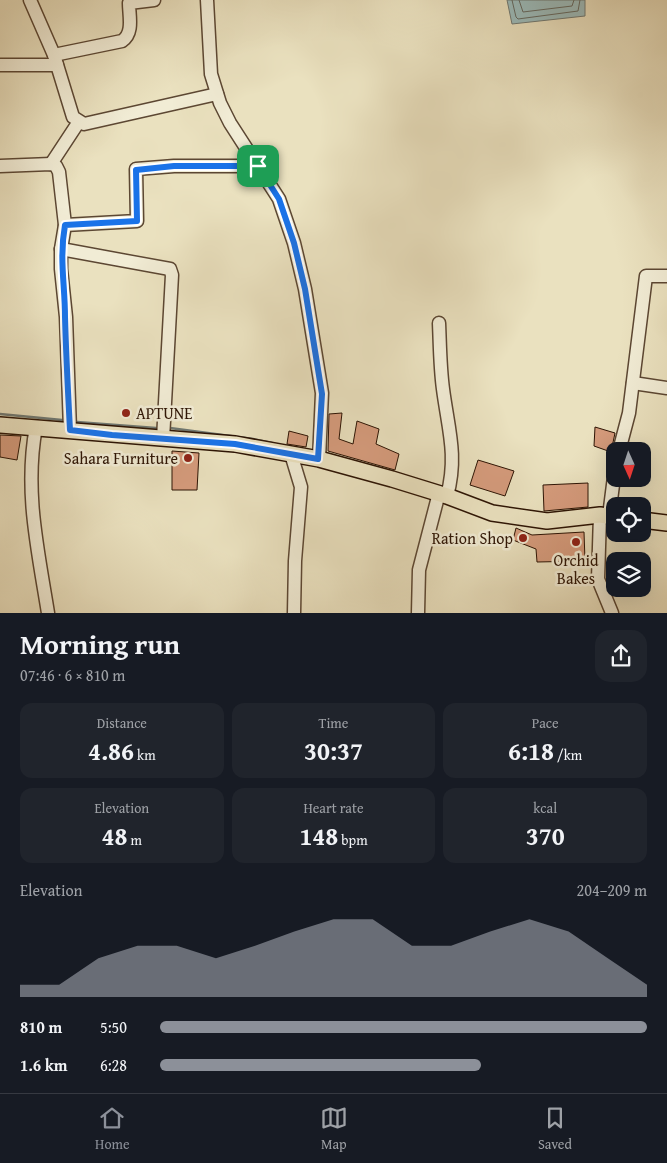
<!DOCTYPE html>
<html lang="en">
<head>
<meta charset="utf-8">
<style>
	:root { --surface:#171b24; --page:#20242c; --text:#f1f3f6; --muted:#9ea1a6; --line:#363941; --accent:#8c9099 }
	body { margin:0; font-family:"Gentium Book Plus",serif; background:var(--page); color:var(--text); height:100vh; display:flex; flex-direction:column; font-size:19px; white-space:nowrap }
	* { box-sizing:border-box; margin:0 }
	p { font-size:16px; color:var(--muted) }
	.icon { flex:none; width:28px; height:28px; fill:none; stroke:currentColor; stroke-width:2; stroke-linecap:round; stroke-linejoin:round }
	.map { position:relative; height:613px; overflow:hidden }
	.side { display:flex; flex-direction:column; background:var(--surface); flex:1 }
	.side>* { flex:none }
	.needle { width:32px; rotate:177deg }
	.tools { position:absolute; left:606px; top:442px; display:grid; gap:10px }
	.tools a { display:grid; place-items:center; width:45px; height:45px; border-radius:10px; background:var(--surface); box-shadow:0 5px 20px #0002; font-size:25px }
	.pin { position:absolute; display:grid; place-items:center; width:42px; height:42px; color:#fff; margin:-21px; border-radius:10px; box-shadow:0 2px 8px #0006 }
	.round { display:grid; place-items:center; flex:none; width:52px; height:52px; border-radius:15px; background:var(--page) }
	.summary { display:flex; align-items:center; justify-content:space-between; height:85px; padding:0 20px }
	h1 { font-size:28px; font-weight:600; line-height:38px }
	.figures { display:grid; grid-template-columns:repeat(3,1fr); gap:8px; height:85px; padding:5px 20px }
	.figures div { display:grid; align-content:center; border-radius:12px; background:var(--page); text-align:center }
	.figures b { font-size:25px; font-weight:600 }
	.figures small { font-size:14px; font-weight:400 }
	.figures p { font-size:14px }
	.chart { height:140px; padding:10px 20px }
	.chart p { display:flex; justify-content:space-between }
	.chart svg { width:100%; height:90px; margin-top:5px; fill:var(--accent); opacity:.7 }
	ul { padding:0 20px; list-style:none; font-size:16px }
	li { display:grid; grid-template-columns:80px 60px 1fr; align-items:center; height:38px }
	li i { height:12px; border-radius:6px; background:var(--accent) }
	.menu { display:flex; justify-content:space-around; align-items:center; height:70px; border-top:1px solid var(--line); background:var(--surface); font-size:14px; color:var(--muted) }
	.menu a { display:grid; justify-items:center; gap:2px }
	.menu .current { color:var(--accent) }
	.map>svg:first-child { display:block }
</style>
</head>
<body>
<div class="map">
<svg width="667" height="613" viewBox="0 0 667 613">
	<rect width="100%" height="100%" fill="#eae1bf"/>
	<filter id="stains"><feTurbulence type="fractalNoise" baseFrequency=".004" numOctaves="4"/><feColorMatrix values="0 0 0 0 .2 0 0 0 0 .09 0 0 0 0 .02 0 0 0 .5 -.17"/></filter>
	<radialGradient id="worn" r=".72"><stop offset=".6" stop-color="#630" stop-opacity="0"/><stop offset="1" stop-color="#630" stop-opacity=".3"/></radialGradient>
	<!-- water -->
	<polygon fill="#9bbbbb" stroke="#6f7872" points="507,0 585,0 585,16 512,24"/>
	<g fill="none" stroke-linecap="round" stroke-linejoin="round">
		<!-- shore -->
		<g stroke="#646860" stroke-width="1">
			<polyline points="512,0 516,17 518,19 578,11 580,0"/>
			<polyline points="519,0 523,12 572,6 574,0"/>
		</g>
		<!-- stream -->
		<g stroke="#6f7872" stroke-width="2.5">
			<polyline points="0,414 62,420"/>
			<polyline points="77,422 156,428"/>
			<polyline points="170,428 253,439 272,443"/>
		</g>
	</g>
	<!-- building -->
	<g fill="#d59b7c" stroke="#2d1404">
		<polygon points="342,413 339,439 353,444 357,421 379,429 376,444 399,454 395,470 328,451 329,414"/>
		<polygon points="595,427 615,433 611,452 594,446"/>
		<polygon points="289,431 308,436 306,447 287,444"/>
		<polygon points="0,435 21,436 17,460 0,457"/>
		<polygon points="172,451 199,453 197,490 172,490"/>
		<polygon points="478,460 514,471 505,496 470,485"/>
		<polygon points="588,483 588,507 544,511 543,485"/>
		<polygon points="516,528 532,535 584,532 585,561 537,562 536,549 513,540"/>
	</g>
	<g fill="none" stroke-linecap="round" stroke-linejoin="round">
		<defs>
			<g id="minor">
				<polyline points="30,0 54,55 73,117 84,124 217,94"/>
				<polyline points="207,0 211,74 220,103 230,123 279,199 294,243 305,289 322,393 319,459"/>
				<path d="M54 55 122 41C134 33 129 16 129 3L154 0"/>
				<polyline points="0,65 57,65"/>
				<polyline points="51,164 78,123"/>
				<polyline points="0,166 51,164 56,166 59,172 65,225 61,249 61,269 66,317 70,430"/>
				<polyline points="65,225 137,221 136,169 174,166 258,166"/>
				<polyline points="61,249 170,269 172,275 163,439"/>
				<path d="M439 323C440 345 440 367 443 389 448 428 458 456 447 496"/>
				<polyline points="633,383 667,388"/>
				<path d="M36 427C24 491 38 550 48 613"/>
				<polyline points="619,451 629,413 646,276 667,276"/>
				<polyline points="291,454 301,487 295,561 294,613"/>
				<polyline points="600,515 598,579 612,613"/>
				<polyline points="609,516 615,469"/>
				<polyline points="418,613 419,570 439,493"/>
			</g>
			<g id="major">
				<polyline points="0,425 235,444 319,459 392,479 447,496 492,513 547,521 600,515 615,517"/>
				<polyline points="642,520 667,523"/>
			</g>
		</defs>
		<!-- minor casing -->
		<use href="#minor" stroke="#5c4733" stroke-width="15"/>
		<!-- major casing -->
		<use href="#major" stroke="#2d1404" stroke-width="18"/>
		<!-- minor -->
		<use href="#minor" stroke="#f1ecd5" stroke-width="12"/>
		<!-- major -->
		<use href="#major" stroke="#eae1bf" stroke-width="15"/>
	</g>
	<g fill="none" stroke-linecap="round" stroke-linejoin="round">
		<defs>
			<path id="route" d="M174 166H258L279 199 294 243 305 289 322 394 318 459 235 444 112 435 70 430C68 392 66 355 65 317 65 284 59 259 65 225L137 221 136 170Z"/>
		</defs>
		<!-- route casing -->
		<use href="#route" stroke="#fff" stroke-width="10"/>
		<!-- route -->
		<use href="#route" stroke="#1a73e8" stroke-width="6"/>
	</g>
	<!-- markers -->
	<g fill="#8f2418" stroke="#f1ecd5" stroke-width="2">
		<circle cx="126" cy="413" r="5"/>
		<circle cx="188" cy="458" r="5"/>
		<circle cx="523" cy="538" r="5"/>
		<circle cx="576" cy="542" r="5"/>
	</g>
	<g text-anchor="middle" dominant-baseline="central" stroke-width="5" stroke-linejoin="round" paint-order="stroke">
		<!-- poi labels -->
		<g font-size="16" fill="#2d1404" stroke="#f1ecd5" text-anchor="end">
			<text x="136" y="413" text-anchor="start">APTUNE</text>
			<text x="178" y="458">Sahara Furniture</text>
			<text x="513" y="538">Ration Shop</text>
			<text x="576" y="560" text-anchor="middle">Orchid<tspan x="576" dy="18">Bakes</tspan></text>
		</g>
	</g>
	<rect width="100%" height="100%" filter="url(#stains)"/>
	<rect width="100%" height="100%" fill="url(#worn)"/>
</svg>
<div class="tools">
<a><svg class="needle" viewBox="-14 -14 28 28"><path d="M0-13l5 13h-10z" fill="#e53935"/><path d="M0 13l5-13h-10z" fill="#9ea1a6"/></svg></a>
<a><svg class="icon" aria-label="locate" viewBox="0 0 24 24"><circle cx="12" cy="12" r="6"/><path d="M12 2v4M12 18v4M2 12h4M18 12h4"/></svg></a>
<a><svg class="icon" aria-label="layers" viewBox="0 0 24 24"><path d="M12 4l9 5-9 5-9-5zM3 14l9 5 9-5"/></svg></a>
</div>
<div class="pin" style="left:258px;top:166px;background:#1e9e55"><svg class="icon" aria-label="arrive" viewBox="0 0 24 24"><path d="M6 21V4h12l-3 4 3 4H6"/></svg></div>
</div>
<section class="side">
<div class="summary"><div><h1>Morning run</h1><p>07:46 · 6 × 810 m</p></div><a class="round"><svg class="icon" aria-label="share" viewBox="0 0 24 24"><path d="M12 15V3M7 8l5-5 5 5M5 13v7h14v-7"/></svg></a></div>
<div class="figures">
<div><p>Distance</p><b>4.86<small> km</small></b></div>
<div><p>Time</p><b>30:37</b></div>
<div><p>Pace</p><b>6:18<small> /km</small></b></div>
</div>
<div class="figures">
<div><p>Elevation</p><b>48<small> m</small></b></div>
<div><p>Heart rate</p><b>148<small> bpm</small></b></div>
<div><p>kcal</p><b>370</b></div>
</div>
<div class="chart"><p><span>Elevation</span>204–209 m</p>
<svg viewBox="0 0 160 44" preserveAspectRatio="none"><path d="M0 44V38L10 38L20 25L30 19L40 19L50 25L60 19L70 12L80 6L90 6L100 19L110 19L120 12L130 6L140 12L150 25L160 38V44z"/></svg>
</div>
<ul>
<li><b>810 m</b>5:50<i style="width:100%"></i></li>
<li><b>1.6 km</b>6:28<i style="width:66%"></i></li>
</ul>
</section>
<nav class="menu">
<a class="current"><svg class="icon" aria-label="home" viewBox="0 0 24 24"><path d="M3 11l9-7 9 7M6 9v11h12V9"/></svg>Home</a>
<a><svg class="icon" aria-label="map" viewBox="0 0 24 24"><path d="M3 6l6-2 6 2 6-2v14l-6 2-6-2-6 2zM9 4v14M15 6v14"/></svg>Map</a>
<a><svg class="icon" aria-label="saved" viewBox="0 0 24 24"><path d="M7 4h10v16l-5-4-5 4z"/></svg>Saved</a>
</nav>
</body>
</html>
